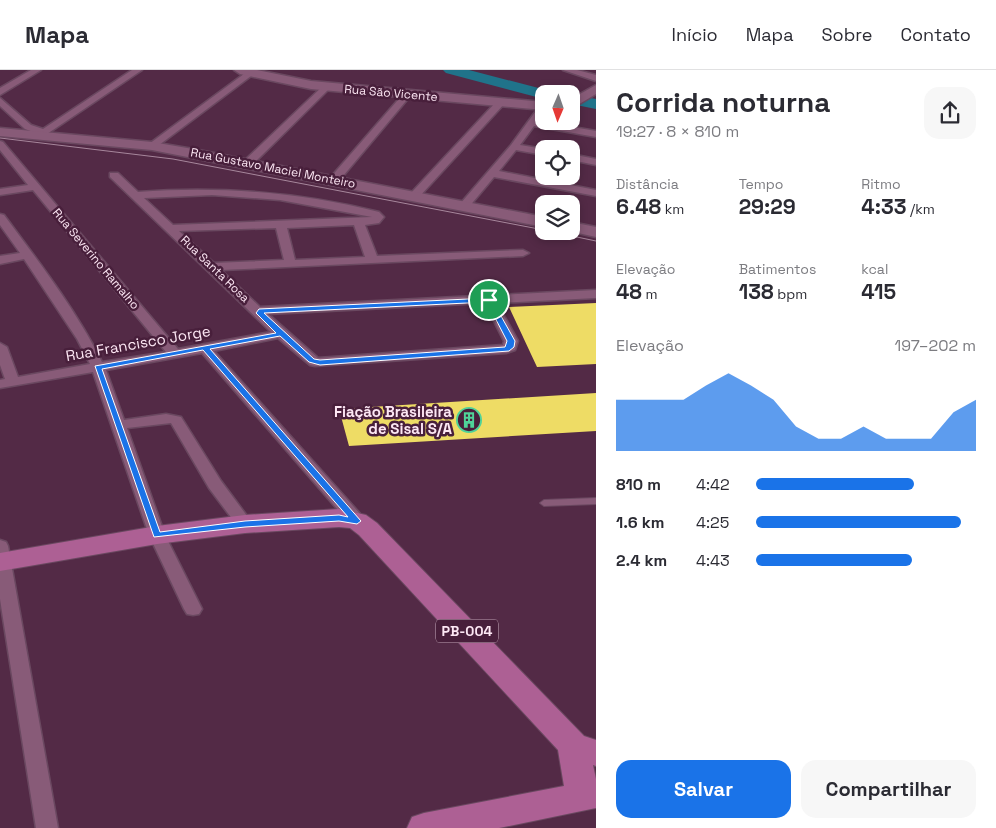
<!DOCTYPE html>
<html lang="pt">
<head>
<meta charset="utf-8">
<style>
	:root { --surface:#fff; --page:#f7f7f7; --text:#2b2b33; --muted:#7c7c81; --line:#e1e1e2; --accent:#1a73e8 }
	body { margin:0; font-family:"Space Grotesk",sans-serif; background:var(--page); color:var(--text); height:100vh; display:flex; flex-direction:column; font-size:19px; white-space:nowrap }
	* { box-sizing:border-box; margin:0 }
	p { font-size:16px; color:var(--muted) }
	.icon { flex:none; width:28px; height:28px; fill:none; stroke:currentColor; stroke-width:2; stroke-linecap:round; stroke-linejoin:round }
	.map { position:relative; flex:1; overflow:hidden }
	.drawer { display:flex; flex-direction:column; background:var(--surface); width:400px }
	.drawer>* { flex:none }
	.needle { width:32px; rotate:182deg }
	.buttons { position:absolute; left:535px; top:15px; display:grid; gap:10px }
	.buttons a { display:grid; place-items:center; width:45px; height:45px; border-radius:10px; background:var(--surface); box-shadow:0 2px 8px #0003; font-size:25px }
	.pin { position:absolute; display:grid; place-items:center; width:42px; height:42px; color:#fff; margin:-21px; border:2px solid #fff; border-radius:50%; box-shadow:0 1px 5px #0007 }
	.round { display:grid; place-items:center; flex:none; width:52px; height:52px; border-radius:15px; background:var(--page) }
	.summary { display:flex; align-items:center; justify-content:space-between; height:85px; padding:0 20px }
	h1 { font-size:28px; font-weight:600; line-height:38px }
	.stats { display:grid; grid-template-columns:repeat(3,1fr); gap:8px; height:85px; padding:5px 20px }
	.stats div { display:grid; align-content:center }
	.stats b { font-size:21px; font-weight:600 }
	.stats small { font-size:14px; font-weight:400 }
	.stats p { font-size:14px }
	.chart { height:140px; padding:10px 20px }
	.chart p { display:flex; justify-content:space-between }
	.chart svg { width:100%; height:90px; margin-top:5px; fill:var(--accent); opacity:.7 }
	.primary-button { display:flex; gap:10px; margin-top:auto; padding:10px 20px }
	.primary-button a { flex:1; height:58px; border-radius:15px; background:var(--accent); color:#fff; font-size:20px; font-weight:600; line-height:58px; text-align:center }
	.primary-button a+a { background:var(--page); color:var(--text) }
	ul { padding:0 20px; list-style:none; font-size:16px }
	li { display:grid; grid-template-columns:80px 60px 1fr; align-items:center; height:38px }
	li i { height:12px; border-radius:6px; background:var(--accent) }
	header { display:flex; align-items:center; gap:30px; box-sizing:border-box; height:70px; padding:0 25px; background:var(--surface); border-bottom:1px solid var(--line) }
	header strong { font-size:24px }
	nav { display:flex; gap:28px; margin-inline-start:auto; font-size:18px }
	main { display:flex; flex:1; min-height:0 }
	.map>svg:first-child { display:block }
</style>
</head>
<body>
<header>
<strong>Mapa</strong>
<nav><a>Início</a><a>Mapa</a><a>Sobre</a><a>Contato</a></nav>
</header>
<main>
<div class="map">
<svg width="596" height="758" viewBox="0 0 596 758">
	<rect width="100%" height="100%" fill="#532a46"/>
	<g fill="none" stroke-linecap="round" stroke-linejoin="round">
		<!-- river -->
		<g fill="#20738a" fill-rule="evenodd">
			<polygon points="443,0 469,0 550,21 552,24 544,24 544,29 446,3"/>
			<polygon points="571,24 596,29 596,39 571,34"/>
		</g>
	</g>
	<!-- building -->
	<g fill="#eedc65">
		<polygon points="596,233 596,294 537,297 509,237"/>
		<polygon points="596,323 596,361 349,376 339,339"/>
	</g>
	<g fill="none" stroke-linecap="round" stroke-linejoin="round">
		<defs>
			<polygon id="lane" points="596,428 596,434 544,436 540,433 544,430"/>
			<g id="street">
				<polygon points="31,0 41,0 0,25 0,18"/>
				<polygon points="132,0 142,0 41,68 35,68 33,66 36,63 25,59 0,36 0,28 31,55 43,59"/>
				<polygon points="563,0 577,0 596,5 596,11"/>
				<polygon points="248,1 255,3 155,78 149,78 149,74"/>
				<polygon points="324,15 331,17 252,95 244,95 244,91"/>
				<polygon points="404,23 411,25 338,112 330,112 330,108"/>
				<polygon points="497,31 505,33 419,127 411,127 411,123"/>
				<polygon points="544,33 544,43 538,51 596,61 596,67 534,56 520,75 544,79 544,85 516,80 499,101 596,120 596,126 494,107 468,138 460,138 460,134 511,75 541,34"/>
				<path d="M0 71 3 72 178 279 271 262 110 107V103H118L138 122C219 116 299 122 379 142L384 147 379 153 365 155 377 186 523 180 529 183 523 186 221 200 260 237 596 220V228L497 233 518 271 515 280 506 283 315 296 310 295 278 268 214 281 363 447 365 451 363 455H351L202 283 106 300 124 350 166 344 181 347 221 411 253 454 251 458H239L209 418 171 353 127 358 165 465 202 539 199 544 193 545 187 544 184 539 149 465 93 302 0 318V310L5 309 0 295V273L7 277 18 307 90 294 77 269 24 189 0 194V186L20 183 0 155V144L4 145C39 192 76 240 102 292L166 282 33 120 0 125V119L28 115 0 80ZM212 125 280 130 372 147 173 155 144 128ZM354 155 365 187 295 190 287 158ZM276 158 284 190 214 193 179 161ZM485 233 504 271 503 275 318 288 268 244Z"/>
				<polygon points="571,84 596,89 596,95 571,90"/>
				<polygon points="0,470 6,472 8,476 58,758 36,758 0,529"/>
			</g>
			<g id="secondary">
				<polygon points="234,0 257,0 311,11 544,32 544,40 311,19 240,4"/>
				<polygon points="596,15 596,24 571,39 571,29"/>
				<polygon points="0,58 152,72 193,79 544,147 544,157 152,80 0,66"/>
				<polygon points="571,152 596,157 596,167 569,161 571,161"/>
			</g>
			<polygon id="primary" points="339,439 366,445 377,453 584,666 596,670 596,696 593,695 596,709 596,738 499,758 407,758 412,747 424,743 564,716 558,680 359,465 350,458 339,457 245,463 157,474 0,501 0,483 157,456 245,445"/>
		</defs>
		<!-- lane casing -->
		<use href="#lane" stroke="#6a4860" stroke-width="2"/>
		<!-- street casing -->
		<use href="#street" stroke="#6a4860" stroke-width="3"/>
		<!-- secondary casing -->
		<use href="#secondary" stroke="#6a4860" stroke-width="3"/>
		<!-- primary casing -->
		<use href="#primary" stroke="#6a4860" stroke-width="2"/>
		<!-- lane -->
		<use href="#lane" fill="#885b78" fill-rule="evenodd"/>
		<!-- street -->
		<use href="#street" fill="#885b78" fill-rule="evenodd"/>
		<!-- secondary -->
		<use href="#secondary" fill="#885b78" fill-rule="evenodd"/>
		<!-- primary -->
		<use href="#primary" fill="#ad6094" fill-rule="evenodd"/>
		<!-- tram -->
		<g stroke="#a7879c" stroke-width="1">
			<polyline points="0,68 173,89 544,160"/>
			<polyline points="548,161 596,171"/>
		</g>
	</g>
	<!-- route -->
	<path fill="#1a73e8" stroke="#fff" fill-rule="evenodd" d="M489 228 492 230 515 271 514 277 509 281 320 295 309 292 280 266 210 279 361 451 357 454 339 451 245 457 154 467 95 296 276 263 256 243 259 239ZM487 232 507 271 505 277 320 290 314 289 264 243ZM203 280 348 447 339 445 245 451 160 462 102 299Z"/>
	<!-- icons -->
	<defs>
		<symbol id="building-ring" viewBox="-11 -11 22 22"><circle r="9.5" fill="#481f3b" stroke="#4fd399" stroke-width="1.5"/><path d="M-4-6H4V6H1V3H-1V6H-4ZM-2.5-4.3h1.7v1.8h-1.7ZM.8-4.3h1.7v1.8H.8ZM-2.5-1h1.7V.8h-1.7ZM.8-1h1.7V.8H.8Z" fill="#4fd399"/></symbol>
	</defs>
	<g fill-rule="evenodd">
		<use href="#building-ring" x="455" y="336" width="28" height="28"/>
	</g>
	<g text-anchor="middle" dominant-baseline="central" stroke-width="5" stroke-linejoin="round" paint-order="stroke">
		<!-- far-street labels -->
		<g font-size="12" fill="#fde7f4" stroke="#481f3b">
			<text transform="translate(391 23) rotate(5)">Rua São Vicente</text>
			<text transform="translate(273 98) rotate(11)">Rua Gustavo Maciel Monteiro</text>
			<text transform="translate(96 189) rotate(50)">Rua Severino Ramalho</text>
			<text transform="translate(215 199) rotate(44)">Rua Santa Rosa</text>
		</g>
		<!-- shield labels -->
		<rect fill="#481f3b" stroke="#c7abbc" stroke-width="1" x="436" y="549.5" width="62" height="23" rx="4"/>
		<g font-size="14" font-weight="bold" fill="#fde7f4">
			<text x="467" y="561">PB-004</text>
		</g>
		<!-- street labels -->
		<g font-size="15" fill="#fde7f4" stroke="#481f3b">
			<text transform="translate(138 273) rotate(-10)">Rua Francisco Jorge</text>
		</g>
		<!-- poi labels -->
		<g font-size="15" font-weight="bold" fill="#fde7f4" stroke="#481f3b" text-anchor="end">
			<text x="452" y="341">Fiação Brasileira<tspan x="452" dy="17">de Sisal S/A</tspan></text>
		</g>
	</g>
</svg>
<div class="buttons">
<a><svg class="needle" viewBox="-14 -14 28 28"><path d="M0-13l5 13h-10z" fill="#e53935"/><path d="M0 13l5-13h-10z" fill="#7c7c81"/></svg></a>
<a><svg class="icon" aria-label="locate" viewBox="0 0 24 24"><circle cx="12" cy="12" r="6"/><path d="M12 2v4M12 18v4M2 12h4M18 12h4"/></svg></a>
<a><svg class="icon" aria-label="layers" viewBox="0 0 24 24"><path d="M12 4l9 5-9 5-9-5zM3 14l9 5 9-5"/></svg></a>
</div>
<div class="pin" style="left:489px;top:230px;background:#1e9e55"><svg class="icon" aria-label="arrive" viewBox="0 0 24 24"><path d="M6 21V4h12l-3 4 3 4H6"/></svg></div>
</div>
<section class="drawer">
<div class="summary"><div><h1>Corrida noturna</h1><p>19:27 · 8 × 810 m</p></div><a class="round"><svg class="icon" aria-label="share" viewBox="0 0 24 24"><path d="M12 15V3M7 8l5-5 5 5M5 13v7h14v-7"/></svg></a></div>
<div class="stats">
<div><p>Distância</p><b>6.48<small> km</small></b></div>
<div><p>Tempo</p><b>29:29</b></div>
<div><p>Ritmo</p><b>4:33<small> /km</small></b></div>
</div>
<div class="stats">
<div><p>Elevação</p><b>48<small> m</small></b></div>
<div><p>Batimentos</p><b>138<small> bpm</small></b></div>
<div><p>kcal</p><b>415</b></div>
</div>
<div class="chart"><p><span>Elevação</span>197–202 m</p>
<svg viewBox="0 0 160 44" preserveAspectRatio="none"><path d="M0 44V19L10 19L20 19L30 19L40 12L50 6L60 12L70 19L80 32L90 38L100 38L110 32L120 38L130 38L140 38L150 25L160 19V44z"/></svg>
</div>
<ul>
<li><b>810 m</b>4:42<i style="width:72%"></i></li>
<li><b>1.6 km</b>4:25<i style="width:93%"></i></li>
<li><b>2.4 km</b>4:43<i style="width:71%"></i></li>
</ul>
<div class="primary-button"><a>Salvar</a><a>Compartilhar</a></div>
</section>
</main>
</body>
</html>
